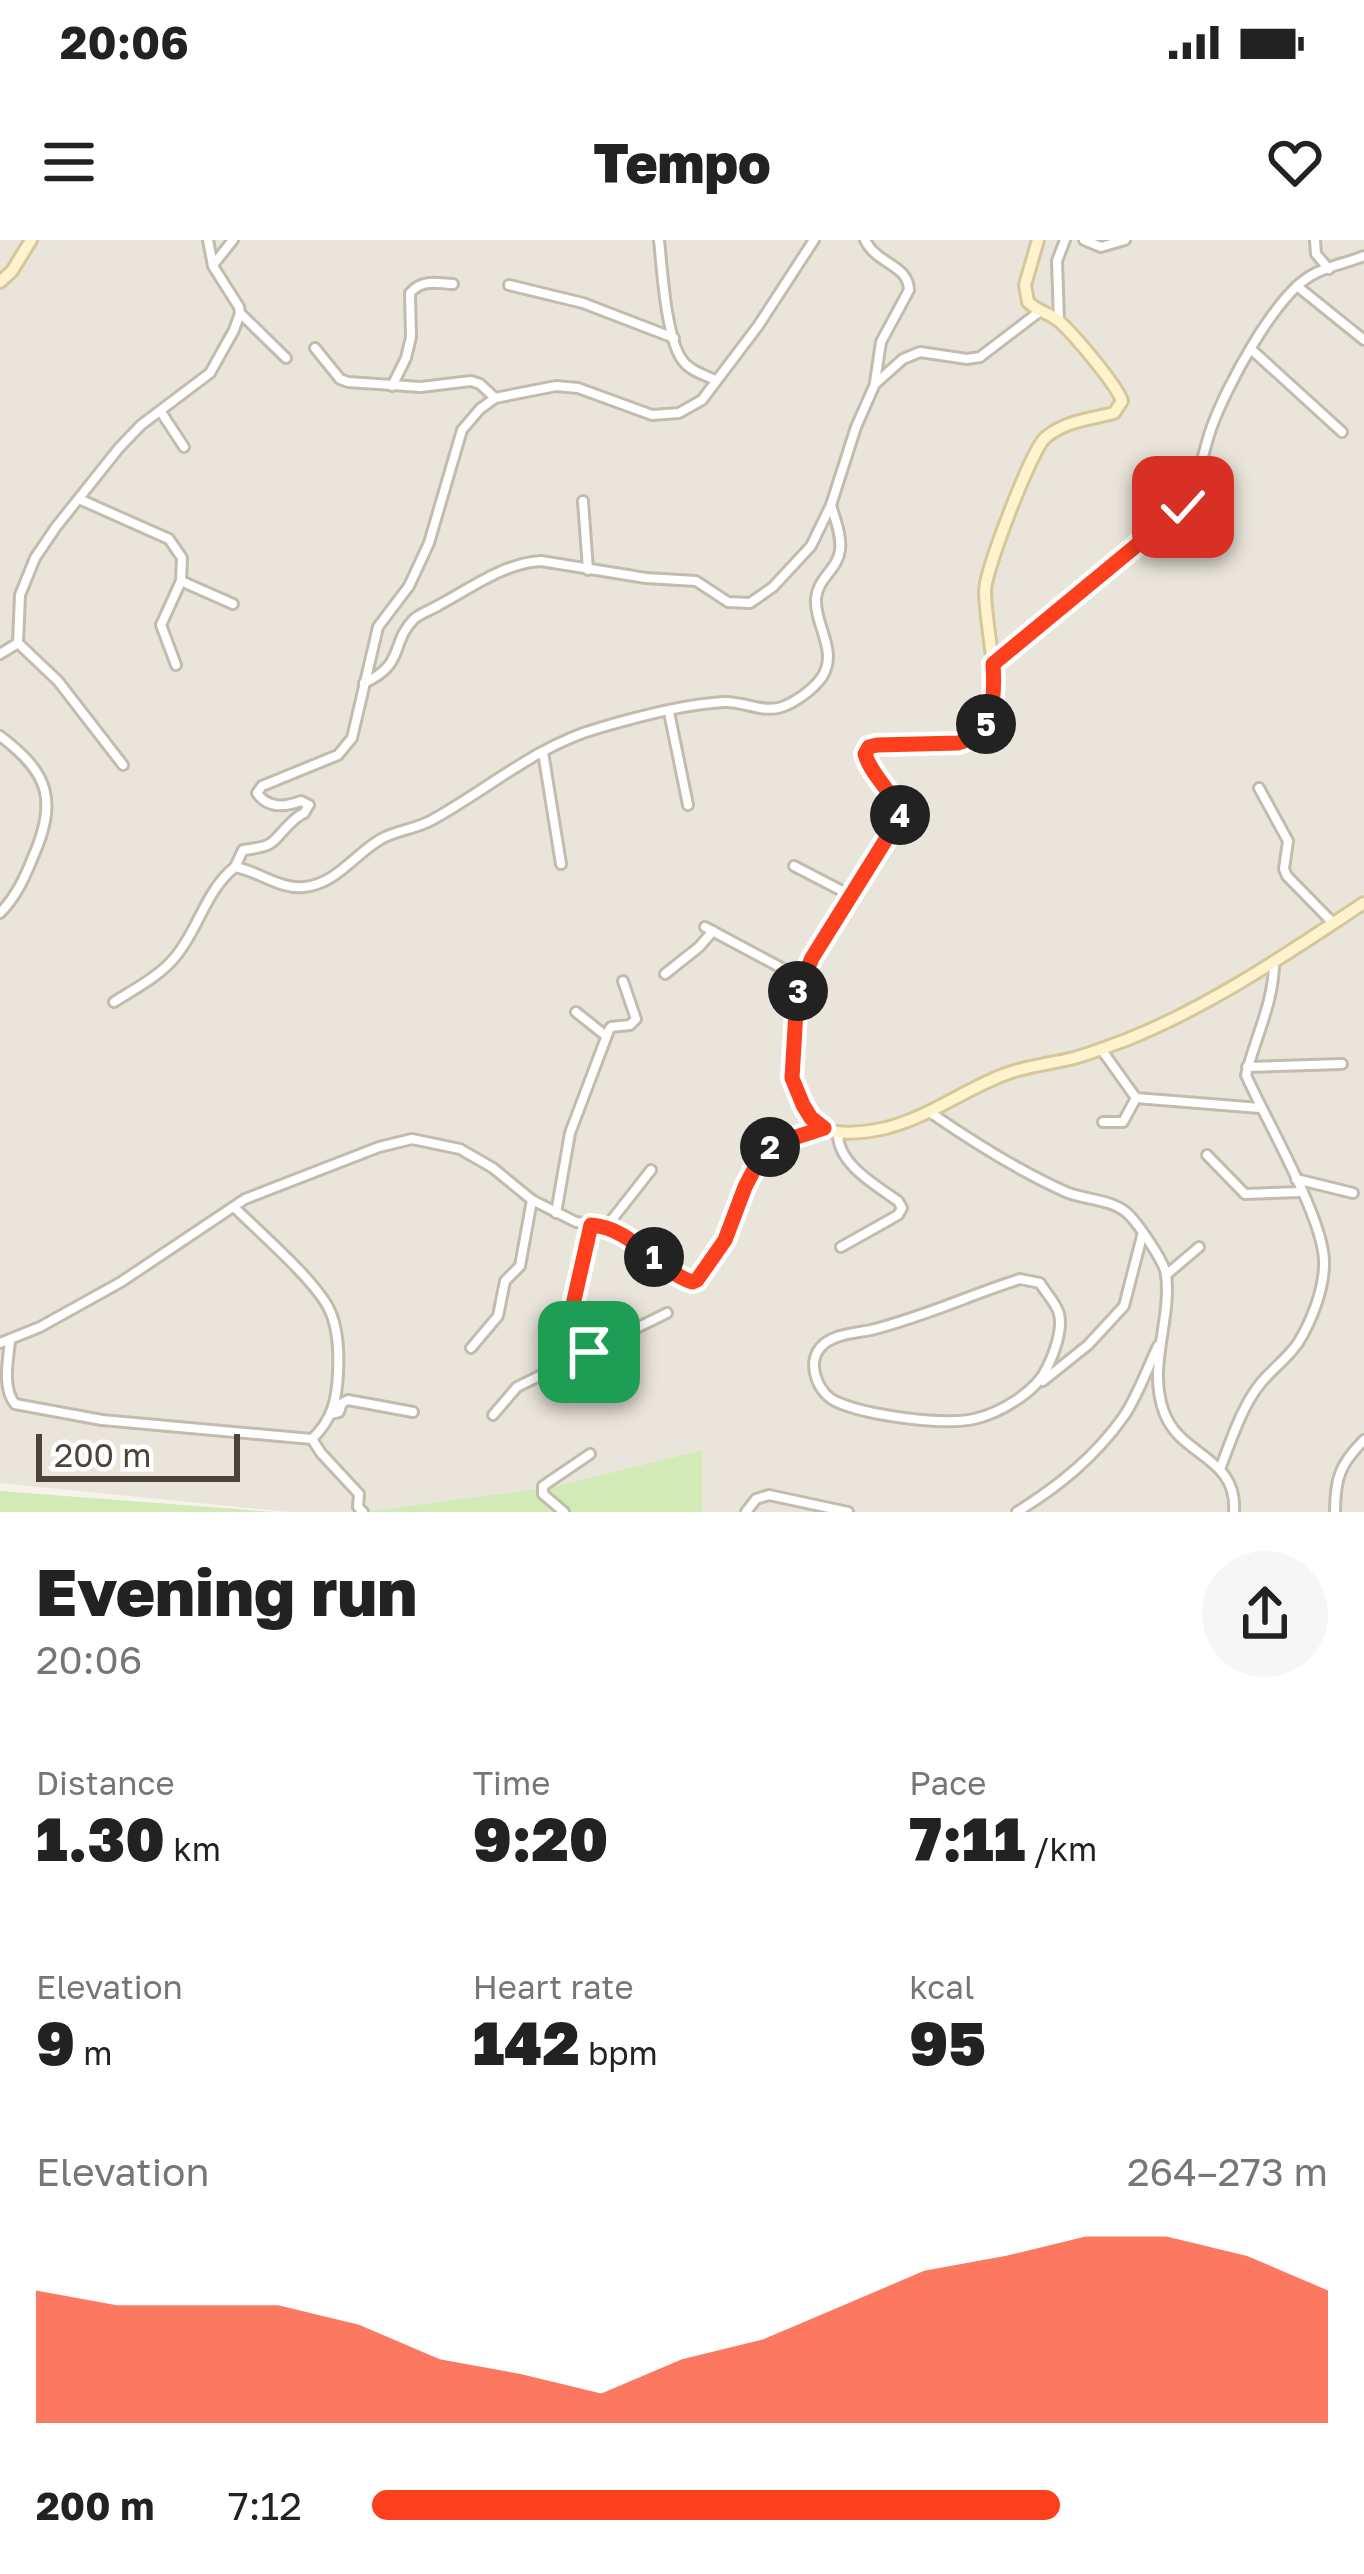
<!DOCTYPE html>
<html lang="en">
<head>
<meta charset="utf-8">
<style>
	:root { --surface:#fff; --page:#f6f6f6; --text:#222; --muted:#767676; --accent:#fc3f1d }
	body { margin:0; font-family:"Golos Text",sans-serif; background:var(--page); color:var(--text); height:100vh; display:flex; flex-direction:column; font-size:45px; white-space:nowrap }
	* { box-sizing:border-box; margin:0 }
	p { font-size:39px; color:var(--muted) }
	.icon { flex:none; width:66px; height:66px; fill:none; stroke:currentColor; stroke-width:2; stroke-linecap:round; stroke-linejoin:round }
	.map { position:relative; height:1272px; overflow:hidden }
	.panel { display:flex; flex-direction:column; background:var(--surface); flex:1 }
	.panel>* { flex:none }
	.scale { position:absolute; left:36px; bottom:30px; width:204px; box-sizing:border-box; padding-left:12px; border:6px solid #4b4439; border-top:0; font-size:33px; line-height:42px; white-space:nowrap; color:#4b4439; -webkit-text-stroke:9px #fff; paint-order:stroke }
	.pin { position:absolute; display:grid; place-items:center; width:102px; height:102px; color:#fff; margin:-51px; border-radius:24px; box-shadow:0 6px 18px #0006 }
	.km { position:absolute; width:60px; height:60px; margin:-30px; border-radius:50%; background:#222; color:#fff; font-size:33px; line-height:60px; text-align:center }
	.round { display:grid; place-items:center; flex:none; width:126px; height:126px; border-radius:63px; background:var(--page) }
	.head { display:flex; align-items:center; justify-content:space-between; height:204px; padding:0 36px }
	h1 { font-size:66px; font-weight:800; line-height:90px }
	.stats { display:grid; grid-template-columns:repeat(3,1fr); gap:18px; height:204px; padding:12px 36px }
	.stats div { display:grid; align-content:center }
	.stats b { font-size:60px; font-weight:800 }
	.stats small { font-size:33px; font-weight:400 }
	.stats p { font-size:33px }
	.chart { height:336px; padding:24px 36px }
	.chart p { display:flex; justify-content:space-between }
	.chart svg { width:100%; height:216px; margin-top:12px; fill:var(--accent); opacity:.7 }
	ul { padding:0 36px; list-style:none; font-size:39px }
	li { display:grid; grid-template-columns:192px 144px 1fr; align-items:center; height:90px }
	li i { height:30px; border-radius:15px; background:var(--accent) }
	.status { display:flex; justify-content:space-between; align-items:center; height:84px; padding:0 60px; background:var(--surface); direction:ltr }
	.status svg { height:33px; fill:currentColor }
	header { display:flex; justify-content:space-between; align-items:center; height:156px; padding:0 36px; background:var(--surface); font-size:54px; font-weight:800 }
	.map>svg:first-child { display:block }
</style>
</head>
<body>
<div class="status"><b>20:06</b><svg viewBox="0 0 49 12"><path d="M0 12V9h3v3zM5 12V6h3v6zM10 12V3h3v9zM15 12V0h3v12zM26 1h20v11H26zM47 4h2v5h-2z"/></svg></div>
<header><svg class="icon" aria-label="menu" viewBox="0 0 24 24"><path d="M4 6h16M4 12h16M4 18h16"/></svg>Tempo<svg class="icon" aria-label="heart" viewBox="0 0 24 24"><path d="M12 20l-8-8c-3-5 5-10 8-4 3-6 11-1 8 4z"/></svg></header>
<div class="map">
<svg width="1364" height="1272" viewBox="0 0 1364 1272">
	<rect width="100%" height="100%" fill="#f6f3ec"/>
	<!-- residential -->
	<polygon fill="#eae5da" points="0,0 1364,0 1364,1272 702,1272 702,1210 552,1247 362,1272 288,1272 0,1243"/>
	<!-- green -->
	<g fill="#d2eab5">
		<polygon points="702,1210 702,1272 362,1272 552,1247"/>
		<polygon points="0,1251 275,1272 0,1272"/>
	</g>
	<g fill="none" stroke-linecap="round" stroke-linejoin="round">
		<defs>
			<g id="street">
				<path d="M659 0C662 28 666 100 683 121 690 131 705 135 715 140"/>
				<path d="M865 0C877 25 908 24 909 50L881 102 875 142"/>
				<polyline points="1084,0 1101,7 1125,0"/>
				<polyline points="1315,0 1316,14 1329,29"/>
				<polyline points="213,25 233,0"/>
				<polyline points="509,45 583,63 674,98"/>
				<polyline points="1297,46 1364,100"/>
				<polyline points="240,73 286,118"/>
				<polyline points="1059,80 1057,21 1065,0"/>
				<polyline points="315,108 340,139 348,142 421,147 471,141 480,144 495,158"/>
				<polyline points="1252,110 1342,192"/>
				<path d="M392 146 406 118 411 97 410 53C422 39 436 43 453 44"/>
				<polyline points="161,172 184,207"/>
				<polyline points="79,259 169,299 182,318 181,341 161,385 176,425"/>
				<polyline points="583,261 588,330"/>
				<polyline points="181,341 233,364"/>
				<polyline points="18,403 58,441 123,525"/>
				<polyline points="0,414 18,403 20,355 35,318 56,287 119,208 141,185 210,133 234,90 240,73 239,67 213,26 208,0"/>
				<path d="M994 423 1183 267C1200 238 1201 219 1211 189 1225 149 1275 55 1312 35 1327 26 1347 23 1364 16"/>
				<path d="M364 443C406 424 390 403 414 379 421 373 431 370 439 365 471 348 504 323 541 321L646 338 696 341 728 362 750 363 773 347 811 306 831 265 856 187 875 144 903 119 920 112 967 119 980 117 1039 72"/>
				<polyline points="669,472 688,565"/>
				<path d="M0 496C49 533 58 560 33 617 25 637 16 657 0 673"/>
				<polyline points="543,512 561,624"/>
				<polyline points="1259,548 1288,601 1284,629 1287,636 1333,683"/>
				<polyline points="794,626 850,655"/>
				<path d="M235 627 243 610C280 606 270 601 295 579 310 567 299 581 309 565L301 561C285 567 268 569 257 553L262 546 338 515 352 498 378 387 409 346 429 303 462 190 480 169 495 158 556 146 578 148 652 175 679 173 702 160 758 86 814 0"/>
				<polyline points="705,687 802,739"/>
				<polyline points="665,734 699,707 713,691"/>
				<path d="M114 762C136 748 160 736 176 716 199 688 206 650 235 627 258 631 281 650 304 647 336 644 355 614 381 599 397 590 416 589 432 580 487 550 537 505 599 488 636 477 685 464 724 462 742 461 760 472 778 468 792 465 813 450 822 437 839 411 814 385 816 358 818 338 838 329 840 310 842 296 835 279 831 265"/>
				<polyline points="576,772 606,796"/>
				<polyline points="1101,809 1136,858 1260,868"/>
				<polyline points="1247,827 1342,824"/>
				<path d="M931 873C973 902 1019 931 1066 952 1085 960 1111 959 1127 973 1137 982 1164 1021 1166 1034 1172 1080 1147 1127 1164 1172 1180 1217 1238 1216 1234 1272"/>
				<polyline points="1103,882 1123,882 1136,858"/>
				<path d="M838 893C837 923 875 945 898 961L902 968 898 975 841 1007"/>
				<polyline points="1207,915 1245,954 1301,952"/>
				<polyline points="1296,939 1353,953"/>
				<polyline points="556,973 570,893 609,790 611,787 630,785 636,779 623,741"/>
				<polyline points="607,986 651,930"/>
				<polyline points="1166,1035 1199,1007"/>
				<path d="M1020 1039 1040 1043C1045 1052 1057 1064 1059 1074 1063 1090 1054 1114 1047 1128 1036 1152 1000 1173 974 1179 943 1186 866 1175 837 1162 819 1155 806 1125 820 1108 831 1094 856 1093 871 1090 923 1077 970 1055 1020 1039Z"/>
				<path d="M10 1101C8 1121 2 1148 15 1164L102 1180 312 1199C332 1180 337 1160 338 1133 339 1113 338 1087 329 1069 315 1040 258 991 234 967"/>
				<path d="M0 1103 40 1087 121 1042 245 959 379 907 412 899 460 909 493 928 532 960 576 982 607 986 640 1005 678 1036 692 1042C738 1012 732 949 762 915 777 897 804 899 823 888"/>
				<polyline points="471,1108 498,1076 505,1041 520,1026 532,960"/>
				<polyline points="588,1111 572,1069 591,985"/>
				<polyline points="1043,1141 1088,1105 1124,1066 1142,996"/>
				<polyline points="331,1174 339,1172 342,1163 348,1160 413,1172"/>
				<polyline points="493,1175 517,1147 667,1073"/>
				<polyline points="312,1199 321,1213 359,1254 358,1267 363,1272"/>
				<path d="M1220 1229C1231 1201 1241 1168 1260 1144 1271 1130 1287 1119 1298 1103 1311 1082 1324 1050 1324 1024 1326 982 1265 879 1246 835 1255 798 1274 762 1274 723"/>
				<polyline points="564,1272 543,1254 543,1246 590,1214"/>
				<polyline points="746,1272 756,1259 769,1255 848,1272"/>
				<path d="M1017 1272C1059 1246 1095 1217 1124 1176 1138 1155 1147 1129 1158 1106"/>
				<path d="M1335 1272C1335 1238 1340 1224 1364 1200"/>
			</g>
			<g id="secondary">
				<path d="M1038 0 1025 45 1028 62C1038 72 1051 73 1061 83 1075 96 1116 144 1122 161L1114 173C1091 179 1064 181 1045 198 1031 211 985 331 985 351 985 390 1005 454 985 487 963 524 885 487 865 514L867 523 900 569V577L811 717C794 756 772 864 823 888 840 896 868 892 886 888 929 877 962 851 1003 835 1025 826 1050 824 1074 818 1092 813 1109 806 1126 800 1211 766 1288 713 1364 663"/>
				<polyline points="0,42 12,31 31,0"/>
			</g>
		</defs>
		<!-- street casing -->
		<use href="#street" stroke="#c2bbae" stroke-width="14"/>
		<!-- secondary casing -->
		<use href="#secondary" stroke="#d6c79b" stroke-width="16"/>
		<!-- street -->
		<use href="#street" stroke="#fff" stroke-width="8"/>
		<!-- secondary -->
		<use href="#secondary" stroke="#fff3cd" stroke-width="10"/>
	</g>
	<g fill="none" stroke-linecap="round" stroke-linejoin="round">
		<defs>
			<path id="route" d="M589 1112 572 1069 591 985C633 988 655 1029 692 1042L697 1040 725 1000 745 947 762 914 778 903 824 888 811 878 803 865 792 838 797 754 812 718 900 577C895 552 872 538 865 514L869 507 877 505 958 503C995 494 995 456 993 424L1183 267"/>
		</defs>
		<!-- route casing -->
		<use href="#route" stroke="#fff" stroke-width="24"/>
		<!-- route -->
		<use href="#route" stroke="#fc3f1d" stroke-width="15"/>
	</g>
</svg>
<div class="scale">200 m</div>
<div class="pin" style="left:589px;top:1112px;background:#1e9e55"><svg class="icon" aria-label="arrive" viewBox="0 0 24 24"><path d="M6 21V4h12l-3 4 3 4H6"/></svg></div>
<div class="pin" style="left:1183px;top:267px;background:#d93025"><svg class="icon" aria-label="check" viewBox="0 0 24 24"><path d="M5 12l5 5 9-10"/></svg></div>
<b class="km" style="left:654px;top:1017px">1</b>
<b class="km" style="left:770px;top:907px">2</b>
<b class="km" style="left:798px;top:751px">3</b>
<b class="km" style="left:900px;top:575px">4</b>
<b class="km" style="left:986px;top:484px">5</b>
</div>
<section class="panel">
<div class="head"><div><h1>Evening run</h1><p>20:06</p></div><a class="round"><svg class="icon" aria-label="share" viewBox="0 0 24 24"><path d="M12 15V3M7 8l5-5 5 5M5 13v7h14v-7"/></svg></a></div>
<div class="stats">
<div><p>Distance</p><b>1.30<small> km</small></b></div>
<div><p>Time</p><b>9:20</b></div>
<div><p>Pace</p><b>7:11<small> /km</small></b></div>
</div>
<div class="stats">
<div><p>Elevation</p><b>9<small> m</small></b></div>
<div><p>Heart rate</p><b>142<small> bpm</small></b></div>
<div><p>kcal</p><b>95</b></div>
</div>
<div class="chart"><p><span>Elevation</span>264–273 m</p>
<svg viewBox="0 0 160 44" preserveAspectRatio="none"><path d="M0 44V17L10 20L20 20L30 20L40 24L50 31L60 34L70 38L80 31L90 27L100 20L110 13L120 10L130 6L140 6L150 10L160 17V44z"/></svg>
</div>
<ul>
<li><b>200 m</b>7:12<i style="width:72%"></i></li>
</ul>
</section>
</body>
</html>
